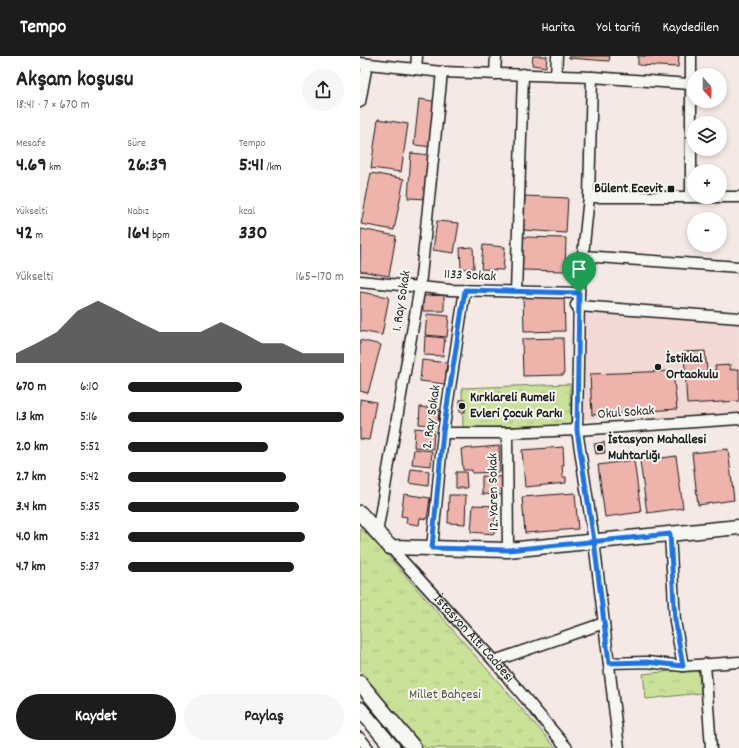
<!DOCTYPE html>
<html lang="tr">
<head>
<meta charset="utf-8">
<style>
	:root { --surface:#fff; --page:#f6f6f6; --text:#222; --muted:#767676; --accent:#1c1c1c }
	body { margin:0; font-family:Dekko,sans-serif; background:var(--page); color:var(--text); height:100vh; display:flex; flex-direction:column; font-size:15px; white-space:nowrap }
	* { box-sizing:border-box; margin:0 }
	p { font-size:13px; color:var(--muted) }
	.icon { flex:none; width:22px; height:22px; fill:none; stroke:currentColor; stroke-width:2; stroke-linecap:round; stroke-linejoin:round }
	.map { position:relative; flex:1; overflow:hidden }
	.panel { display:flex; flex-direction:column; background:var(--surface); width:360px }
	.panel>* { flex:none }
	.needle { width:26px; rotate:159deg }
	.controls { position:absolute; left:327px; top:12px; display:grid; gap:8px }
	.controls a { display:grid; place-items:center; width:40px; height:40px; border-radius:50%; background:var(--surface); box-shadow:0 2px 6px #0003; font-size:20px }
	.pin { position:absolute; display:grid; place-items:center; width:34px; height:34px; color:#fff; margin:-41px -17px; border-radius:50% 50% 50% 0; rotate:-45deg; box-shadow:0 0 4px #0007 }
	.pin .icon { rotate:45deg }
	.round { display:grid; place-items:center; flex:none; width:42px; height:42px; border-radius:21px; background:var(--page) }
	.summary { display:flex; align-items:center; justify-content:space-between; height:68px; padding:0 16px }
	h1 { font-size:22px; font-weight:700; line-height:30px }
	.stats { display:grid; grid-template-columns:repeat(3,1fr); gap:6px; height:68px; padding:4px 16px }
	.stats div { display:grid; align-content:center }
	.stats b { font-size:20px; font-weight:700 }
	.stats small { font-size:11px; font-weight:400 }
	.stats p { font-size:11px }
	.chart { height:112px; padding:8px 16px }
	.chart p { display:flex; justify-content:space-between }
	.chart svg { width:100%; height:72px; margin-top:4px; fill:var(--accent); opacity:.7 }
	.action { display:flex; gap:8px; margin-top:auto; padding:8px 16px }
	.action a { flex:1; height:46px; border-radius:24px; background:var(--accent); color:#fff; font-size:16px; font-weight:700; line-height:46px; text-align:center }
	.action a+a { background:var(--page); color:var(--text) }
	ul { padding:0 16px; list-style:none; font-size:13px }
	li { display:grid; grid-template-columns:64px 48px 1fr; align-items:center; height:30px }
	li i { height:10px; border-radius:5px; background:var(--accent) }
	header { display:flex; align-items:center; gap:24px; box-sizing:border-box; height:56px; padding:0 20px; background:var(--accent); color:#fff }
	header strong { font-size:19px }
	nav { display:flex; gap:22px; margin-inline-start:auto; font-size:14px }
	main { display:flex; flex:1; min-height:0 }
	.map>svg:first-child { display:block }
</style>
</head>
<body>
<header>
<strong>Tempo</strong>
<nav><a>Harita</a><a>Yol tarifi</a><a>Kaydedilen</a></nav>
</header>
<main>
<section class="panel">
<div class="summary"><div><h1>Akşam koşusu</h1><p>18:41 · 7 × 670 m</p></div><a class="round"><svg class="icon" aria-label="share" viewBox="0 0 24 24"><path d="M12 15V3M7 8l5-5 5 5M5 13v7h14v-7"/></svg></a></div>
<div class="stats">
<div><p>Mesafe</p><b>4.69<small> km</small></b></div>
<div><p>Süre</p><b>26:39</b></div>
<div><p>Tempo</p><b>5:41<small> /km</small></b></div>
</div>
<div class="stats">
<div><p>Yükselti</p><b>42<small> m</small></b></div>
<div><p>Nabız</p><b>164<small> bpm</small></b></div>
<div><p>kcal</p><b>330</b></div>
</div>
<div class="chart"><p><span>Yükselti</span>165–170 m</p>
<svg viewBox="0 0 160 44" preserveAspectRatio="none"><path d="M0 44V38L10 32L20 25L30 12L40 6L50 12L60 19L70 25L80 25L90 25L100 19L110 25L120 32L130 32L140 38L150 38L160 38V44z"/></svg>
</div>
<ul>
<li><b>670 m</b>6:10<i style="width:53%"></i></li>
<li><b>1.3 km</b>5:16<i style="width:100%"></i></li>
<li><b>2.0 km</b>5:52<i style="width:65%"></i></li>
<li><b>2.7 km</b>5:42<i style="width:73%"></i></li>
<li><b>3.4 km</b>5:35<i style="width:79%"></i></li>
<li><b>4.0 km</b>5:32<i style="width:82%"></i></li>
<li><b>4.7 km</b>5:37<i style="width:77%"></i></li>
</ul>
<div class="action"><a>Kaydet</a><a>Paylaş</a></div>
</section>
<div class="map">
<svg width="379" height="692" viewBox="0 0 379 692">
	<defs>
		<pattern id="park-tufts" width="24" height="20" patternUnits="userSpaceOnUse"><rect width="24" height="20" fill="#c9e298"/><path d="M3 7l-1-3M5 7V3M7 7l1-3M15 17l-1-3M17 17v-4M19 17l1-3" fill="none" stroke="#acc182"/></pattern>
	</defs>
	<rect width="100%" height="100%" fill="#f4e9e4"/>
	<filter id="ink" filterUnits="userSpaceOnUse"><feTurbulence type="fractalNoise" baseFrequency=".025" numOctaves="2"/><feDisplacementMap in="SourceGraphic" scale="8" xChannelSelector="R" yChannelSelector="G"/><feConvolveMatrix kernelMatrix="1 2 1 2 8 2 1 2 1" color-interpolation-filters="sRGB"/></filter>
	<g filter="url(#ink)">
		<!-- built -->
		<polygon fill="#f2d9d3" points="219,250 379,262 379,360 217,363"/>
		<!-- park -->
		<g fill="url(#park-tufts)" stroke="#727f5a">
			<polygon points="210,328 211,369 103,372 102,332"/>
			<polygon points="0,472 23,494 196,692 65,692 0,615"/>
			<polygon points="338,612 341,637 286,643 283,618"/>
		</g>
		<!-- building -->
		<g fill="#eeb3ab" stroke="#1c1c1c">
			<polygon points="173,0 187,0 186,11 172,9"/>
			<polygon points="209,0 250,0 249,5 209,2"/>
			<polygon points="278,0 319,0 318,11 278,9"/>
			<polygon points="59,43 79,46 74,91 54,89"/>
			<polygon points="18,63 48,68 41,116 11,112"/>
			<polygon points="51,97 70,99 67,143 48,142"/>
			<polygon points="11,117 44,123 34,174 1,168"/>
			<polygon points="165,140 208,142 206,177 163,174"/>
			<polygon points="77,165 99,167 94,197 73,194"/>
			<polygon points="1,173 36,180 29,220 0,215"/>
			<polygon points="162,181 206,182 205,215 161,214"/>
			<polygon points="123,189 145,191 143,214 121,213"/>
			<polygon points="113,191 114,212 101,213 100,192"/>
			<polygon points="0,236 29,241 22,279 0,275"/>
			<polygon points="204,238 205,275 164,276 163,239"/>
			<polygon points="84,239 84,255 63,255 63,240"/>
			<polygon points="67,258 89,260 87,281 65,279"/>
			<polygon points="65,280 85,282 83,300 64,299"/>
			<polygon points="203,282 204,319 163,320 162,283"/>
			<polygon points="0,284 21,289 8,337 0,335"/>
			<polygon points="345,295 347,315 356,314 355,310 371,309 370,314 379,313 379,345 327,348 324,296"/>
			<polygon points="62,304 87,307 85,328 60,325"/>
			<polygon points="313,315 317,353 232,359 230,318"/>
			<polygon points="0,343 16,346 9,384 0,383"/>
			<rect x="100" y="344" width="5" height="12"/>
			<polygon points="60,351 79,353 78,369 59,368"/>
			<polygon points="55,372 74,374 73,393 54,391"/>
			<polygon points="244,386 245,397 236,398 234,388"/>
			<polygon points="139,390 140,416 112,417 112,414 103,414 101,393"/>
			<polygon points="203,391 204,409 202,409 203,421 206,421 206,427 165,431 162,394"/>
			<polygon points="54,393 72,395 71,410 52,408"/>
			<polygon points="368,393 374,444 338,449 332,397"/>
			<polygon points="316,400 323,452 287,457 280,405"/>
			<polygon points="274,404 281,456 245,461 238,409"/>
			<polygon points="51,413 69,415 68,430 49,427"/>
			<polygon points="96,416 106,416 107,432 96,432"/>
			<polygon points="122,420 143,421 142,439 122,438"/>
			<polygon points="215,437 218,473 165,477 162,441"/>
			<polygon points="44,438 70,442 67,463 60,462 59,469 46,467 47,461 41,460"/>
			<polygon points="89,439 106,439 105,468 88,467"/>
			<polygon points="113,449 136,450 134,478 111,476"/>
		</g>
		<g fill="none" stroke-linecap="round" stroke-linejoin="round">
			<defs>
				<g id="street">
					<polyline points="331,0 331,141"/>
					<polyline points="0,7 82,16 232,21 330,28"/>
					<polyline points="56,13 57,0"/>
					<polyline points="135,18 136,0"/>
					<polyline points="196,20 197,0"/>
					<polyline points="232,21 229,141 219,237 217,374 234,485 259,692"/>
					<polyline points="0,46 7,8"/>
					<polyline points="229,141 379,141"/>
					<polyline points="223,200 379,211"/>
					<polyline points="0,225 90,234 219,237"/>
					<polyline points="156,236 163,18"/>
					<polyline points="216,249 219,250 379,262"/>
					<polyline points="83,377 147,377 217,374 379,363"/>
					<polyline points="147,377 148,494"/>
					<polyline points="17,477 60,230 82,16"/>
					<polyline points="310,478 315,565 323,610"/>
					<path id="s1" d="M30 491 134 605 207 692"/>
					<polyline points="72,493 83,377 105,234"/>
					<polyline points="134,605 244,567"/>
					<polyline points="249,607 287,606 323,610 379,606"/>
					<polyline points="345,608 351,692"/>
					<polyline points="0,682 8,692"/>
				</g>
				<g id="secondary">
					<polyline points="0,457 30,491 148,494 379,471"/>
					<polyline points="0,627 54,692"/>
					<polyline points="0,653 33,692"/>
				</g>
			</defs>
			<!-- street casing -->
			<use href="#street" stroke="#1c1c1c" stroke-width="13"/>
			<!-- secondary casing -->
			<use href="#secondary" stroke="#1c1c1c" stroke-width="17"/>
			<!-- street -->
			<use href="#street" stroke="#f6f6f2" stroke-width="10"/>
			<!-- secondary -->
			<use href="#secondary" stroke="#f6f6f2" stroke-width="14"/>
		</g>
	</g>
	<g fill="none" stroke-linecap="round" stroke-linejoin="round" filter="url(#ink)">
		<defs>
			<polyline id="route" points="219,237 105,234 83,376 72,492 148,494 310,478 315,565 323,610 287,606 249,607 234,485 217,374 219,237"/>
		</defs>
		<!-- route casing -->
		<use href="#route" stroke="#fff" stroke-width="8"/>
		<!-- route -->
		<use href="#route" stroke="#1a73e8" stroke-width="5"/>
	</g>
	<!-- markers -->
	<g fill="#1c1c1c" stroke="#f6f6f2" stroke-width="1.5">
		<rect x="307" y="129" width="8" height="8" rx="2"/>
		<circle cx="298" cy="311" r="4"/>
		<circle cx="102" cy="350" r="4"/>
		<circle cx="240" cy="392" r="4"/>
	</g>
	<g text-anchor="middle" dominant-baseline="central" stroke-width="4" stroke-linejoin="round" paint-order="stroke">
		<!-- poi labels -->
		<g font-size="14" font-weight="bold" fill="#1c1c1c" stroke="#f6f6f2" text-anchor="start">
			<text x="303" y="133" text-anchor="end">Bülent Ecevit</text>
			<text x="306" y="303">İstiklal<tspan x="306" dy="16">Ortaokulu</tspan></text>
			<text x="110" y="342">Kırklareli Rumeli<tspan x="110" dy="16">Evleri Çocuk Parkı</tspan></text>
			<text x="248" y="384">İstasyon Mahallesi<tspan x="248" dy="16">Muhtarlığı</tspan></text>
		</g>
		<!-- street labels -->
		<g font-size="14" fill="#1c1c1c" stroke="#f6f6f2">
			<text transform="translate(110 220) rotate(3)">1133 Sokak</text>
			<text transform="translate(42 245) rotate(-81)">1. Ray Sokak</text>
			<text transform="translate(266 357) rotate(-4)">Okul Sokak</text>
			<text transform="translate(72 361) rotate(-82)">2. Ray Sokak</text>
			<text transform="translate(134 436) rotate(-91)">12. Yaren Sokak</text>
			<text stroke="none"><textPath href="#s1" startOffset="124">İstasyon Altı Caddesi</textPath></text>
		</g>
		<!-- park labels -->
		<g font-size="14" fill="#505741" stroke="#f6f6f2">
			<text x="85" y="639">Millet Bahçesi</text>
		</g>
	</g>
</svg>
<div class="controls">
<a><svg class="needle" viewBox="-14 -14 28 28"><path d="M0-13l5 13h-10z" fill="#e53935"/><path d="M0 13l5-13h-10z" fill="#767676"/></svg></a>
<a><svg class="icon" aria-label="layers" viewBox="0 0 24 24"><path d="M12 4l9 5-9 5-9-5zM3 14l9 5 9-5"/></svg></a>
<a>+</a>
<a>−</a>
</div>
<div class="pin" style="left:219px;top:237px;background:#1e9e55"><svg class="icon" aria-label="arrive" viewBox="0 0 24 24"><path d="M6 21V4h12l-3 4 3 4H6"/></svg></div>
</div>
</main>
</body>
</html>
